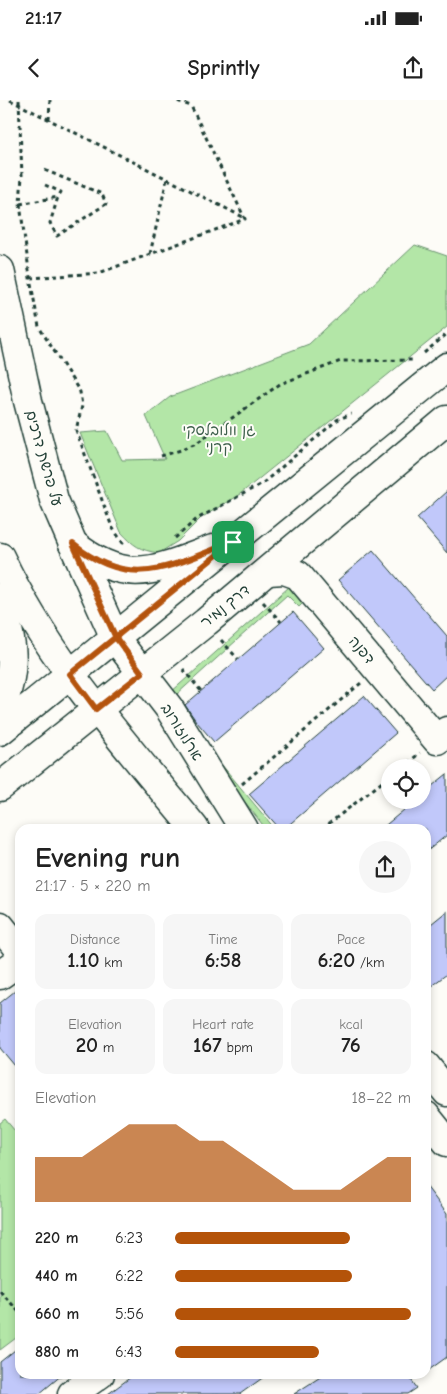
<!DOCTYPE html>
<html lang="en">
<head>
<meta charset="utf-8">
<style>
	:root { --surface:#fff; --page:#f6f6f6; --text:#222; --muted:#767676; --accent:#b45309 }
	body { margin:0; font-family:"Comic Neue","Playpen Sans Hebrew",sans-serif; background:var(--page); color:var(--text); height:100vh; display:flex; flex-direction:column; font-size:19px; white-space:nowrap }
	* { box-sizing:border-box; margin:0 }
	p { font-size:16px; color:var(--muted) }
	.icon { flex:none; width:28px; height:28px; fill:none; stroke:currentColor; stroke-width:2; stroke-linecap:round; stroke-linejoin:round }
	.map { position:relative; flex:1; overflow:hidden }
	.details { position:absolute; left:15px; top:724px; width:416px; height:555px; display:flex; flex-direction:column; background:var(--surface); border-radius:15px; box-shadow:0 2px 8px #0003 }
	.details>* { flex:none }
	.buttons { position:absolute; left:381px; top:659px; display:grid; gap:10px }
	.buttons a { display:grid; place-items:center; width:50px; height:50px; border-radius:50%; background:var(--surface); box-shadow:0 2px 8px #0003; font-size:25px }
	.pin { position:absolute; display:grid; place-items:center; width:42px; height:42px; color:#fff; margin:-21px; border-radius:10px; box-shadow:0 2px 8px #0006 }
	.round { display:grid; place-items:center; flex:none; width:52px; height:52px; border-radius:26px; background:var(--page) }
	.headline { display:flex; align-items:center; justify-content:space-between; height:85px; padding:0 20px }
	h1 { font-size:28px; font-weight:700; line-height:38px }
	.stats { display:grid; grid-template-columns:repeat(3,1fr); gap:8px; height:85px; padding:5px 20px }
	.stats div { display:grid; align-content:center; border-radius:12px; background:var(--page); text-align:center }
	.stats b { font-size:21px; font-weight:700 }
	.stats small { font-size:14px; font-weight:400 }
	.stats p { font-size:14px }
	.chart { height:140px; padding:10px 20px }
	.chart p { display:flex; justify-content:space-between }
	.chart svg { width:100%; height:90px; margin-top:5px; fill:var(--accent); opacity:.7 }
	ul { padding:0 20px; list-style:none; font-size:16px }
	li { display:grid; grid-template-columns:80px 60px 1fr; align-items:center; height:38px }
	li i { height:12px; border-radius:6px; background:var(--accent) }
	.status { display:flex; justify-content:space-between; align-items:center; height:35px; padding:0 25px; background:var(--surface); direction:ltr }
	.status svg { height:14px; fill:currentColor }
	header { display:flex; justify-content:space-between; align-items:center; height:65px; padding:0 20px; background:var(--surface); font-size:22px; font-weight:700 }
	.map>svg:first-child { display:block }
</style>
</head>
<body>
<div class="status"><b>21:17</b><svg viewBox="0 0 49 12"><path d="M0 12V9h3v3zM5 12V6h3v6zM10 12V3h3v9zM15 12V0h3v12zM26 1h20v11H26zM47 4h2v5h-2z"/></svg></div>
<header><svg class="icon" aria-label="back" viewBox="0 0 24 24"><path d="M15 5l-7 7 7 7"/></svg>Sprintly<svg class="icon" aria-label="share" viewBox="0 0 24 24"><path d="M12 15V3M7 8l5-5 5 5M5 13v7h14v-7"/></svg></header>
<div class="map">
<svg width="447" height="1294" viewBox="0 0 447 1294">
	<rect width="100%" height="100%" fill="#fdfcf7"/>
	<filter id="ink" filterUnits="userSpaceOnUse"><feTurbulence type="fractalNoise" baseFrequency=".02" numOctaves="2"/><feDisplacementMap in="SourceGraphic" scale="10" xChannelSelector="R" yChannelSelector="G"/><feConvolveMatrix kernelMatrix="1 2 1 2 8 2 1 2 1" color-interpolation-filters="sRGB"/></filter>
	<g filter="url(#ink)">
		<!-- green -->
		<g fill="#b3e6a7" stroke="#69926e">
			<path d="M415 145 447 156V227L240 394 201 418 178 441 159 453C139 450 134 446 121 432L80 333 107 331 122 360 165 359 146 316 170 297 309 244Z"/>
			<polygon points="289,487 303,503 299,507 287,495 176,595 172,605 275,729 266,729 170,606 170,593"/>
			<polygon points="5,1019 20,1037 20,1235 0,1250 0,1023"/>
		</g>
		<!-- building -->
		<g fill="#c1c8fa" stroke="#1f3d34">
			<polygon points="447,391 447,453 417,418"/>
			<polygon points="373,450 447,536 447,575 432,589 338,480"/>
			<polygon points="293,512 324,548 214,642 196,621 185,605"/>
			<polygon points="364,596 396,633 284,729 280,729 249,694"/>
			<polygon points="447,674 447,735 426,752 426,729 381,729 416,700 422,700 422,694"/>
			<polygon points="447,811 447,874 426,890 426,828"/>
			<polygon points="20,887 20,972 0,948 0,903"/>
			<polygon points="426,1086 447,1114 447,1257 426,1272"/>
			<polygon points="20,1246 20,1274 63,1274 39,1294 0,1294 0,1262"/>
			<polygon points="135,1274 268,1274 240,1294 108,1294"/>
			<polygon points="325,1274 407,1274 417,1288 408,1294 294,1294"/>
		</g>
		<g fill="none" stroke-linecap="round" stroke-linejoin="round">
			<defs>
				<g id="minor">
					<polyline points="0,170 28,301 54,400 73,444 115,538 169,608 244,729"/>
					<path d="M0 457C48 560 124 642 195 729"/>
					<polyline points="268,471 284,470 298,475 437,640 447,631"/>
					<polyline points="0,826 20,851"/>
					<polyline points="0,875 20,861"/>
					<polyline points="426,966 447,992"/>
					<polyline points="426,1016 447,1042"/>
					<polyline points="72,1294 100,1274"/>
				</g>
				<g id="major">
					<path d="M73 444C126 487 156 470 213 449"/>
					<path d="M0 497C12 544 19 564 0 611"/>
					<polyline points="0,631 447,267"/>
					<polyline points="0,687 206,522 447,320"/>
				</g>
			</defs>
			<!-- minor casing -->
			<use href="#minor" stroke="#1f3d34" stroke-width="31"/>
			<!-- major casing -->
			<use href="#major" stroke="#1f3d34" stroke-width="31"/>
			<!-- path -->
			<g stroke="#1f3d34" stroke-width="3" stroke-dasharray="4 4" stroke-linecap="butt">
				<polyline points="10,0 245,118"/>
				<polyline points="19,0 22,76 20,104 30,178 39,227 80,292 82,306 76,330 112,427 125,446"/>
				<polyline points="49,20 50,0"/>
				<polyline points="45,85 61,92 58,97"/>
				<polyline points="20,104 58,97 50,123 57,136 106,104 102,94 42,69"/>
				<polyline points="150,154 167,79"/>
				<polyline points="30,178 99,173 245,119 191,6 174,0"/>
				<polyline points="424,253 447,234"/>
				<polyline points="161,356 181,350 198,342 280,284 341,261 415,260"/>
				<polyline points="175,438 197,419 263,383 337,320 351,314"/>
				<polyline points="263,502 281,522"/>
				<polyline points="221,540 238,559"/>
				<polyline points="183,569 201,591"/>
				<polyline points="401,668 420,653"/>
				<polyline points="242,684 361,583"/>
				<polyline points="322,729 390,676"/>
				<polyline points="0,1191 20,1213"/>
			</g>
			<!-- minor -->
			<use href="#minor" stroke="#fdfcf7" stroke-width="28"/>
			<!-- major -->
			<use href="#major" stroke="#fdfcf7" stroke-width="28"/>
		</g>
	</g>
	<g fill="none" stroke-linecap="round" stroke-linejoin="round" filter="url(#ink)">
		<defs>
			<path id="route" d="M233 442 70 574 96 609 142 573 116 538 73 444C132 492 171 465 233 442"/>
		</defs>
		<!-- route casing -->
		<use href="#route" stroke="#fff" stroke-width="10"/>
		<!-- route -->
		<use href="#route" stroke="#b45309" stroke-width="6"/>
	</g>
	<g text-anchor="middle" dominant-baseline="central" stroke-width="4" stroke-linejoin="round" paint-order="stroke">
		<!-- park labels -->
		<g font-size="15" fill="#3d5f4b" stroke="#fdfcf7">
			<text x="219" y="330">גן וולובלסקי<tspan x="219" dy="17">קרני</tspan></text>
		</g>
		<!-- street labels -->
		<g font-size="15" fill="#1f3d34" stroke="#fdfcf7">
			<text transform="translate(44 358) rotate(74)">על פרשת דרכים</text>
			<text transform="translate(225 506) rotate(-39)">דרך נמיר</text>
			<text transform="translate(362 550) rotate(50)">דפנה</text>
			<text transform="translate(182 632) rotate(58)">ארלוזורוב</text>
		</g>
	</g>
</svg>
<div class="buttons">
<a><svg class="icon" aria-label="locate" viewBox="0 0 24 24"><circle cx="12" cy="12" r="6"/><path d="M12 2v4M12 18v4M2 12h4M18 12h4"/></svg></a>
</div>
<div class="pin" style="left:233px;top:442px;background:#1e9e55"><svg class="icon" aria-label="arrive" viewBox="0 0 24 24"><path d="M6 21V4h12l-3 4 3 4H6"/></svg></div>
<section class="details">
<div class="headline"><div><h1>Evening run</h1><p>21:17 · 5 × 220 m</p></div><a class="round"><svg class="icon" aria-label="share" viewBox="0 0 24 24"><path d="M12 15V3M7 8l5-5 5 5M5 13v7h14v-7"/></svg></a></div>
<div class="stats">
<div><p>Distance</p><b>1.10<small> km</small></b></div>
<div><p>Time</p><b>6:58</b></div>
<div><p>Pace</p><b>6:20<small> /km</small></b></div>
</div>
<div class="stats">
<div><p>Elevation</p><b>20<small> m</small></b></div>
<div><p>Heart rate</p><b>167<small> bpm</small></b></div>
<div><p>kcal</p><b>76</b></div>
</div>
<div class="chart"><p><span>Elevation</span>18–22 m</p>
<svg viewBox="0 0 160 44" preserveAspectRatio="none"><path d="M0 44V22L10 22L20 22L30 14L40 6L50 6L60 6L70 14L80 14L90 22L100 30L110 38L120 38L130 38L140 30L150 22L160 22V44z"/></svg>
</div>
<ul>
<li><b>220 m</b>6:23<i style="width:74%"></i></li>
<li><b>440 m</b>6:22<i style="width:75%"></i></li>
<li><b>660 m</b>5:56<i style="width:100%"></i></li>
<li><b>880 m</b>6:43<i style="width:61%"></i></li>
</ul>
</section>
</div>
</body>
</html>
